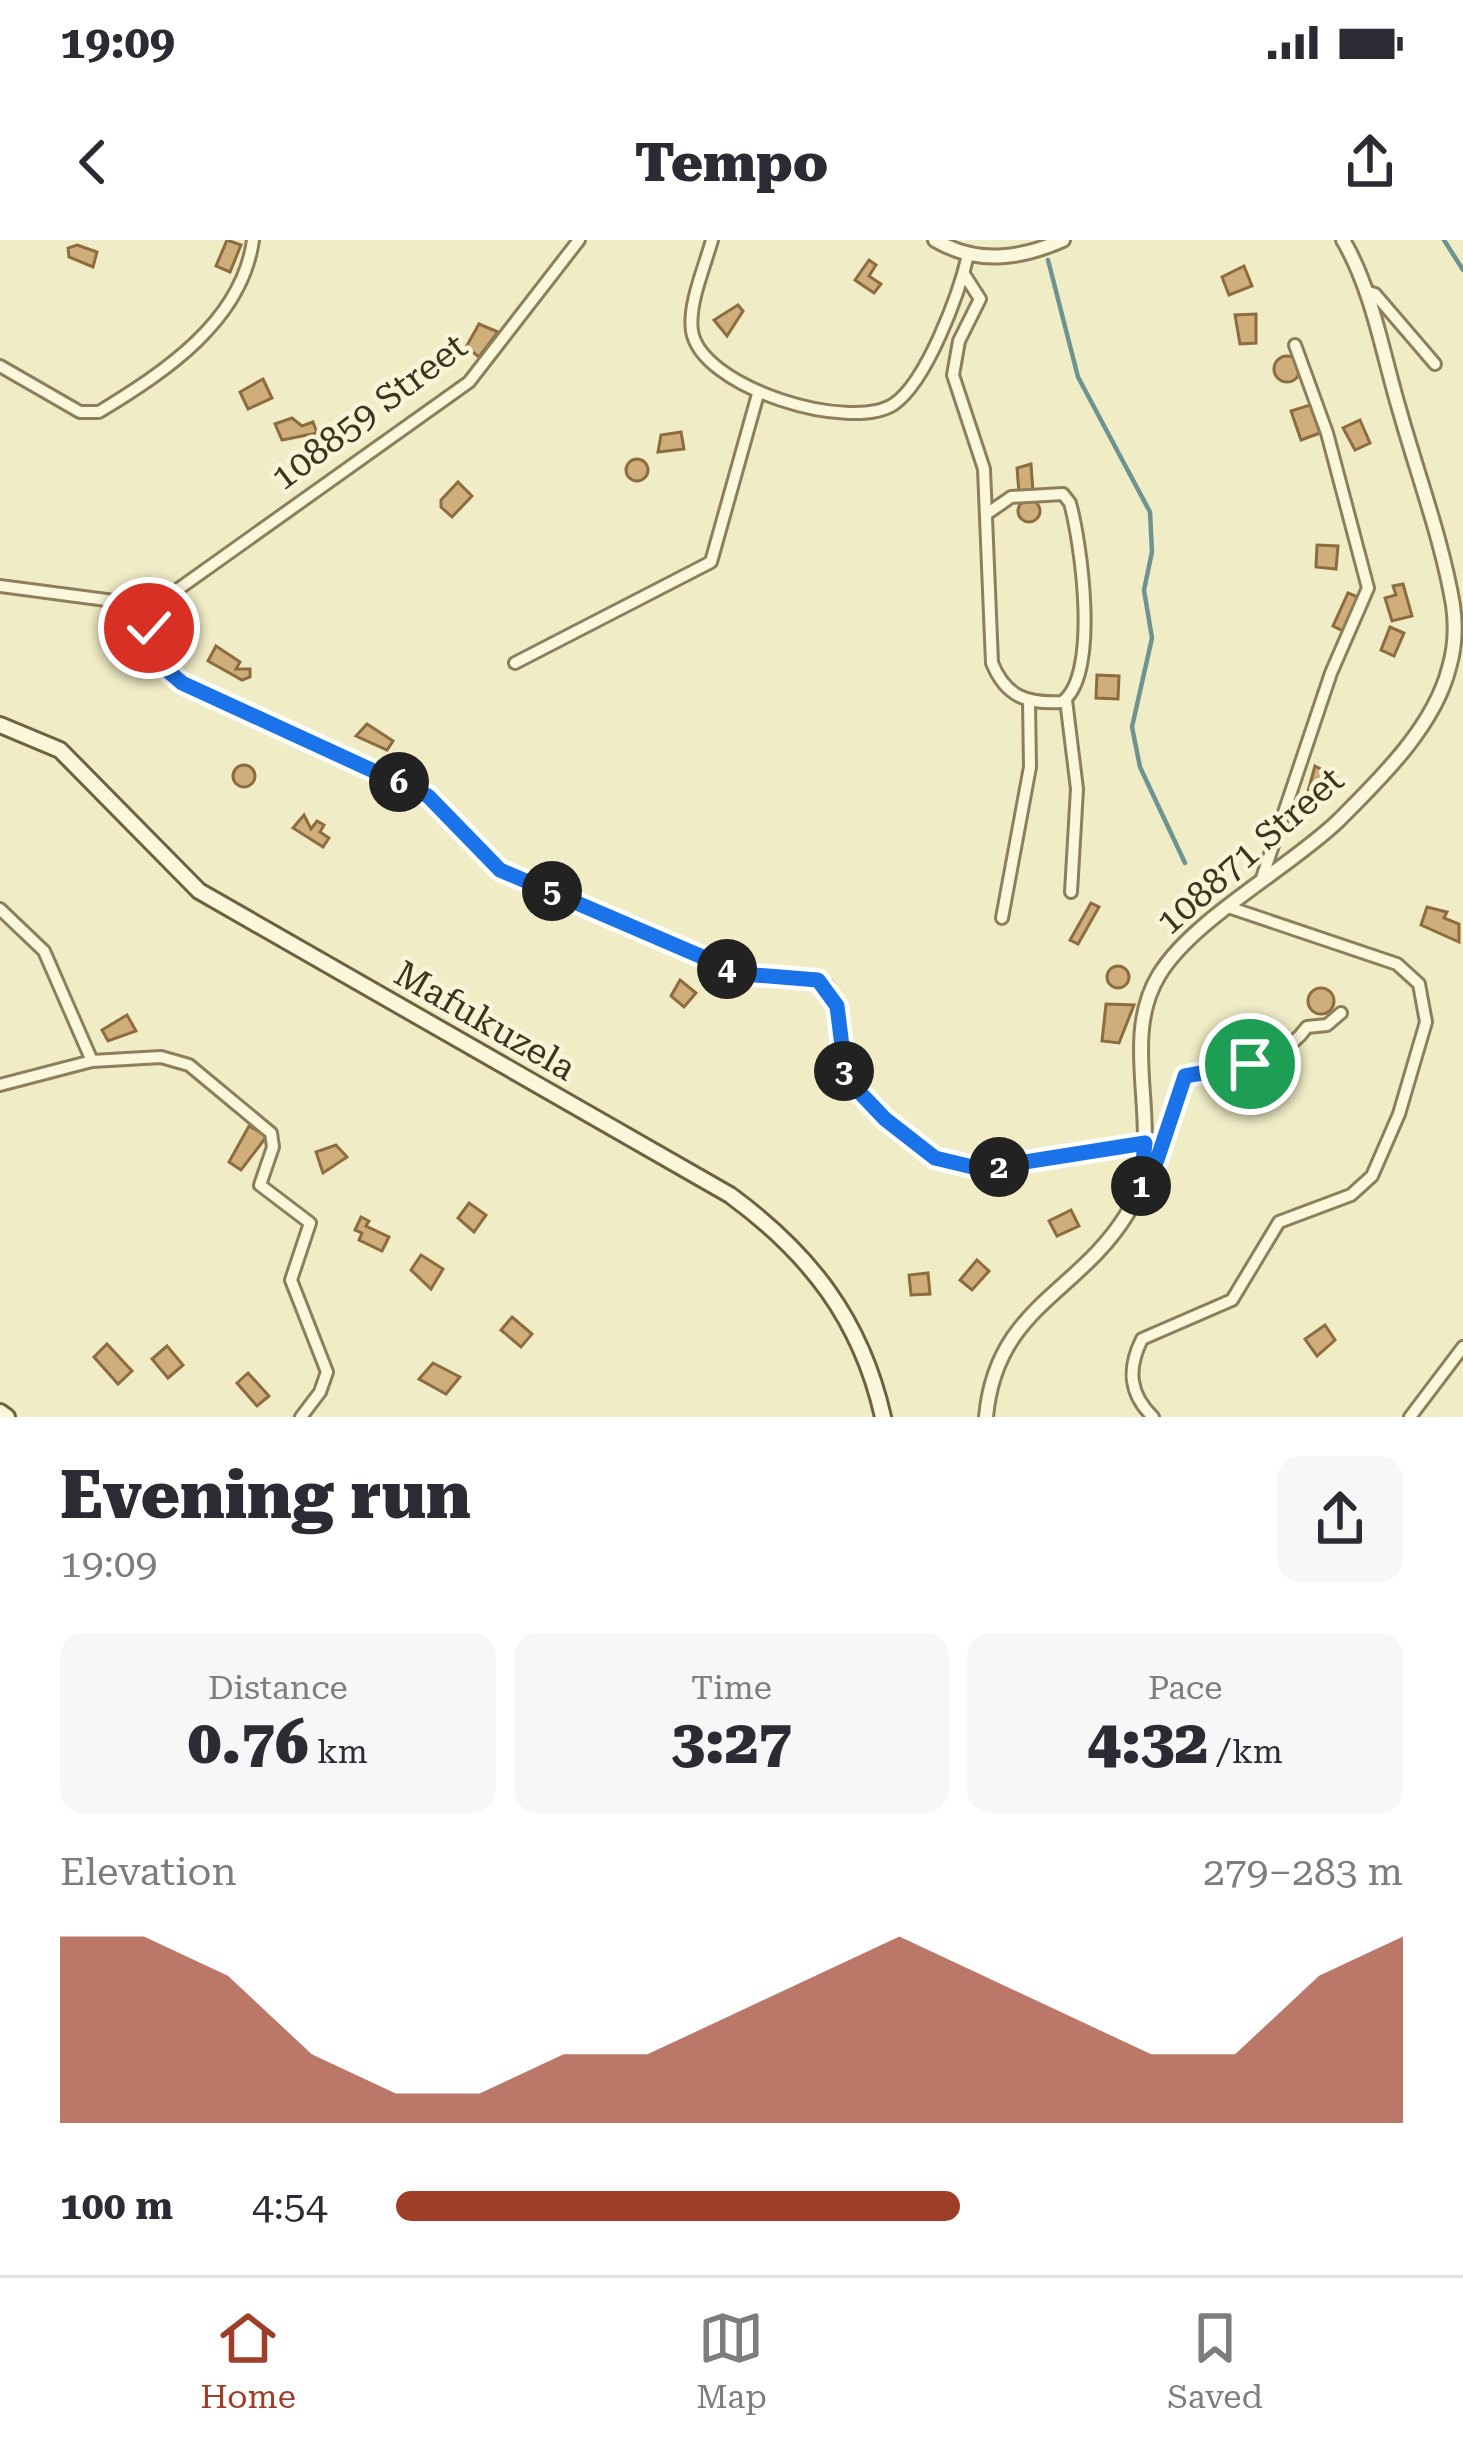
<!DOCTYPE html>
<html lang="en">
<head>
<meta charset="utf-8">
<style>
	:root { --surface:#fff; --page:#f7f7f7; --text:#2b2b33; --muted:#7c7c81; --line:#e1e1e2; --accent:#9f3e28 }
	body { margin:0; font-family:"Roboto Serif",serif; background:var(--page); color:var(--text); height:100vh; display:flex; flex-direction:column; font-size:45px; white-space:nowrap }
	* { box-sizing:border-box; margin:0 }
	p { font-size:39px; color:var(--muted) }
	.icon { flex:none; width:66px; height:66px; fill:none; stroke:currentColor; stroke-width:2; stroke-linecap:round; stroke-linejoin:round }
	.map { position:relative; height:1177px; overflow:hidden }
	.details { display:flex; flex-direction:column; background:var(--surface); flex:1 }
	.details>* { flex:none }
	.pin { position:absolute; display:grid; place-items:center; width:102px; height:102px; color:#fff; margin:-51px; border:6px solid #fff; border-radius:50%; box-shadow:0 3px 12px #0007 }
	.km { position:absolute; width:60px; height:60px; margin:-30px; border-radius:50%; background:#222; color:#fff; font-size:33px; line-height:60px; text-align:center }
	.round { display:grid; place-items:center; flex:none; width:126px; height:126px; border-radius:24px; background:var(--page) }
	.summary { display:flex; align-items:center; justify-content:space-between; height:204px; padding:0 60px }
	h1 { font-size:66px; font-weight:800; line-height:90px }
	.metrics { display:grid; grid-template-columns:repeat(3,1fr); gap:18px; height:204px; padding:12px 60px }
	.metrics div { display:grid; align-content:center; border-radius:24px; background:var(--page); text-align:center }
	.metrics b { font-size:60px; font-weight:800 }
	.metrics small { font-size:33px; font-weight:400 }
	.metrics p { font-size:33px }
	.chart { height:336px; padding:24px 60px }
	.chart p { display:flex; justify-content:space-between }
	.chart svg { width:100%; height:216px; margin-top:12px; fill:var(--accent); opacity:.7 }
	ul { padding:0 60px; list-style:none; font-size:39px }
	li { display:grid; grid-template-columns:192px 144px 1fr; align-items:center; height:90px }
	li i { height:30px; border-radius:15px; background:var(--accent) }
	.status { display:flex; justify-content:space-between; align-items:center; height:84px; padding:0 60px; background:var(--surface); direction:ltr }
	.status svg { height:33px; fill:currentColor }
	header { display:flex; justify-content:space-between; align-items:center; height:156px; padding:0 60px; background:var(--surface); font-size:54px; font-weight:800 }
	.tab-bar { display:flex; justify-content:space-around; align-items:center; height:168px; border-top:3px solid var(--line); background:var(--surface); font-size:33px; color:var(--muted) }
	.tab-bar a { display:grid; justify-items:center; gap:6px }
	.tab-bar .on { color:var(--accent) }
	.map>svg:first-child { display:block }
</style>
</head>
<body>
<div class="status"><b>19:09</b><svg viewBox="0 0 49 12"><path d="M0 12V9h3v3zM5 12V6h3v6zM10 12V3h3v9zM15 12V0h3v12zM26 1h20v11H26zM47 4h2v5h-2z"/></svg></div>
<header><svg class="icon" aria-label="back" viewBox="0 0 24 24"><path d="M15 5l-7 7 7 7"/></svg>Tempo<svg class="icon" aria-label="share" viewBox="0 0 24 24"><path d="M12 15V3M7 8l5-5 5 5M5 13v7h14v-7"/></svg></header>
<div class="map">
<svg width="1463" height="1177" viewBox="0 0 1463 1177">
	<rect width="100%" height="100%" fill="#f0ecc6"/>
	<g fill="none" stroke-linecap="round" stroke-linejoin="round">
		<!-- stream -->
		<g stroke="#6e9391" stroke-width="4.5">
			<polyline points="1444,0 1463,30"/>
			<polyline points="1048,20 1078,137 1150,272 1152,312 1144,350 1152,398 1132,487 1140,527 1185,623"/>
		</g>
	</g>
	<!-- building -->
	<g fill="#d0ae7b" stroke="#8d6d3f" stroke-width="3">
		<polygon points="227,0 241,5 230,32 216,26"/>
		<polygon points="77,5 97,12 93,27 69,17 68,8"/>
		<polygon points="869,20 876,25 869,36 881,44 874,53 855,40"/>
		<polygon points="1244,26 1252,46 1229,55 1222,37"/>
		<polygon points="738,65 743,71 727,96 714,80"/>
		<polygon points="1256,74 1256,103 1240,104 1235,75"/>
		<polygon points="479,84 498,92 479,117 466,107"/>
		<circle cx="1287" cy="129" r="13"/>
		<polygon points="263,139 272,158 248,169 240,152"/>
		<polygon points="1310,165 1320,193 1301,200 1291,171"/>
		<polygon points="292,178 302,186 313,182 317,193 282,200 275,184"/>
		<polygon points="1360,180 1370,203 1355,210 1343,188"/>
		<polygon points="681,192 684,209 658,212 661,195"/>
		<circle cx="637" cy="230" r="11"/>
		<polygon points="1031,224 1033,252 1019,253 1017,228"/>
		<polygon points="458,242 472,256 452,277 441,267 441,260"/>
		<circle cx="1029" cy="271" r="11"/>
		<polygon points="1317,305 1338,306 1336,329 1316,327"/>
		<polygon points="1403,344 1412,376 1392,381 1385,358 1396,355 1393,346"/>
		<polygon points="1348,353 1358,357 1343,391 1333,386"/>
		<polygon points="1390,387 1404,393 1394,416 1381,410"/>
		<polygon points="216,406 240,422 236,429 250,429 250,437 242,440 208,421"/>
		<polygon points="1097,435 1119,436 1118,459 1096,458"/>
		<polygon points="367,484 393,501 387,510 356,496"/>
		<circle cx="244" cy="536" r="11"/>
		<polygon points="1315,526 1336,537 1327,558 1320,561 1307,555"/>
		<polygon points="304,575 311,589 317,581 324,585 320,592 329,598 323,607 293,588"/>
		<polygon points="1091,663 1099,667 1078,704 1070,700"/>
		<polygon points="1427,667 1447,672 1444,678 1459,684 1459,702 1421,685"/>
		<circle cx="1118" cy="737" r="11"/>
		<polygon points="680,740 696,753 684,767 671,756"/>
		<circle cx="1321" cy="761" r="13"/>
		<polygon points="1106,764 1134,765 1119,803 1102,801"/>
		<polygon points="127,775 136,791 108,801 102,790"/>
		<polygon points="249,886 267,896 241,930 229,922"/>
		<polygon points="336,905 347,917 323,933 316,912"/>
		<polygon points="469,963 486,975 474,992 458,978"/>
		<polygon points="1071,970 1079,986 1057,996 1049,981"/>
		<polygon points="361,977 369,981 366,986 389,997 382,1011 359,1000 362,993 355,990"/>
		<polygon points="421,1015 443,1029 431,1049 411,1030"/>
		<polygon points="977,1020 989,1031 972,1050 960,1040"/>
		<polygon points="928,1033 930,1054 911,1055 909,1035"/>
		<polygon points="512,1077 532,1094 521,1107 501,1090"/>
		<polygon points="1325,1085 1335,1100 1317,1116 1305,1099"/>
		<polygon points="107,1104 132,1131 118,1144 94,1117"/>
		<polygon points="167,1106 183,1125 168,1138 152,1119"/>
		<polygon points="433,1123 460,1137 446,1154 419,1139"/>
		<polygon points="248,1133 269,1156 257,1166 237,1143"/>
	</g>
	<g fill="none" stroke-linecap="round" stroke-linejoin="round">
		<defs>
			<g id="minor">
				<polyline points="579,0 469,142 163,360 150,388 161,424 182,443 428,556 500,630 742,734 809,736 827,745 837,766 846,838 885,879 935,918 981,929 1145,903"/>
				<path d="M712 0C705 26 688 64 692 91 701 148 851 193 894 164 927 141 959 54 968 15"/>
				<path d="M964 34 980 59 959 101 953 135 984 229 992 423C1006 457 1027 464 1062 462 1100 435 1081 303 1070 263L1063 254 1011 257 988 273"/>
				<polyline points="1365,51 1375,54 1435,124"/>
				<path d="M0 126 80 172H99C165 132 242 81 253 0"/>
				<polyline points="0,346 114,361 151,377"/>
				<polyline points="515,423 711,322 758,154"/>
				<polyline points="1066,460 1077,549 1071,652"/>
				<polyline points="1261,641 1331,433 1368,348 1327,193 1295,105"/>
				<polyline points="0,669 44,711 92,821 0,845"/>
				<polyline points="1002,678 1030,527 1029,461"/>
				<polyline points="92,821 161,817 189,825 271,893 273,907 260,945 310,983 291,1040 327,1132 320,1152 301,1177"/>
				<path d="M1140 949 1157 920 1185 836C1227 813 1275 832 1307 787L1327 785 1341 773"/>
				<path d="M1153 1177C1129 1154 1127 1129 1142 1099L1232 1060 1279 982 1351 955 1372 936 1399 874 1426 782 1419 744 1397 724 1231 668"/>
				<polyline points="1410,1177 1463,1107"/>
			</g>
			<g id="tertiary">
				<path d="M935 0C977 25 1020 19 1063 0"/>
				<path d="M986 1177C996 1067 1078 1054 1127 974 1171 901 1115 807 1159 735 1193 679 1288 629 1338 581 1380 539 1434 487 1449 428 1455 408 1456 386 1453 365 1442 300 1418 236 1400 172 1383 116 1373 51 1343 0"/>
			</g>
			<g id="secondary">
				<path d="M0 485 60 510 199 651 730 955C809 1013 861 1079 883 1177"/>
				<polyline points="0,1172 7,1177"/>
			</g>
		</defs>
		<!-- minor casing -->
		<use href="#minor" stroke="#8d7f5b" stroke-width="16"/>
		<!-- tertiary casing -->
		<use href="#tertiary" stroke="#8d7f5b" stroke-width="18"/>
		<!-- secondary casing -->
		<use href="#secondary" stroke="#6f603e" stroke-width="20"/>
		<!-- minor -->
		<use href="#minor" stroke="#faf7db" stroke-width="10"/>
		<!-- tertiary -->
		<use href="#tertiary" stroke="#faf7db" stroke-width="12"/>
		<!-- secondary -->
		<use href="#secondary" stroke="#faf7db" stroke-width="14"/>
	</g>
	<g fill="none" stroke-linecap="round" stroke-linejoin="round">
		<defs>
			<polyline id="route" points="149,388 160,424 182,443 428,556 500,630 742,734 818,740 837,766 846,838 885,879 935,918 981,929 1145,903 1140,949 1157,920 1185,836 1250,824"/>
		</defs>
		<!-- route casing -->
		<use href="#route" stroke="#fff" stroke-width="24"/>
		<!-- route -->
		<use href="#route" stroke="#1a73e8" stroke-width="15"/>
	</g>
	<g text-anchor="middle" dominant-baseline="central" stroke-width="9" stroke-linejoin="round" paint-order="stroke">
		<!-- street labels -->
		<g font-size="36" fill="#3d331f" stroke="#f7f4d7">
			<text transform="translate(369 172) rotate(-37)">108859 Street</text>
			<text transform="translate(1250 611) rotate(-41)">108871 Street</text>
			<text transform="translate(485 781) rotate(30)">Mafukuzela</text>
		</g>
	</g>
</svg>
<div class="pin" style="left:1250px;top:824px;background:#1e9e55"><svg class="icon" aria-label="arrive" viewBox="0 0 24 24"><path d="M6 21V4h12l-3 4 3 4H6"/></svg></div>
<div class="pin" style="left:149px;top:388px;background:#d93025"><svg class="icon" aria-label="check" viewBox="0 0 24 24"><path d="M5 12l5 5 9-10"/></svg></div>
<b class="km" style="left:1141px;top:946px">1</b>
<b class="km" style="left:999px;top:927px">2</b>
<b class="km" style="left:844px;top:831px">3</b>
<b class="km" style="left:727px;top:729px">4</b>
<b class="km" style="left:552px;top:651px">5</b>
<b class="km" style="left:399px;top:542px">6</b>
</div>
<section class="details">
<div class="summary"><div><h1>Evening run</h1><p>19:09</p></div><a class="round"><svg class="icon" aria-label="share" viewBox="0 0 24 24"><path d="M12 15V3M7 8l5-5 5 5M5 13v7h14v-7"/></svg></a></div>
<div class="metrics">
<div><p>Distance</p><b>0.76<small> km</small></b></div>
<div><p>Time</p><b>3:27</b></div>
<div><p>Pace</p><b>4:32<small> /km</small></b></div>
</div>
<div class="chart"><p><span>Elevation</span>279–283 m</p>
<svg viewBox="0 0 160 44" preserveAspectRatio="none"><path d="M0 44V6L10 6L20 14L30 30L40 38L50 38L60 30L70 30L80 22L90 14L100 6L110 14L120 22L130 30L140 30L150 14L160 6V44z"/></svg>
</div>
<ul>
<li><b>100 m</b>4:54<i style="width:56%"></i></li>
</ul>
</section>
<nav class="tab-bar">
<a class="on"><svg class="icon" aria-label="home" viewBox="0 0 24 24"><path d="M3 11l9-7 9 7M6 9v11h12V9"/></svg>Home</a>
<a><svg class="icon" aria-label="map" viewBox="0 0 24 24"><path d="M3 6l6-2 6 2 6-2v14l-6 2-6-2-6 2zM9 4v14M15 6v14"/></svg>Map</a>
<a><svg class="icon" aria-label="saved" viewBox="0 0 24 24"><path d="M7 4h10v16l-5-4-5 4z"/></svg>Saved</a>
</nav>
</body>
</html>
